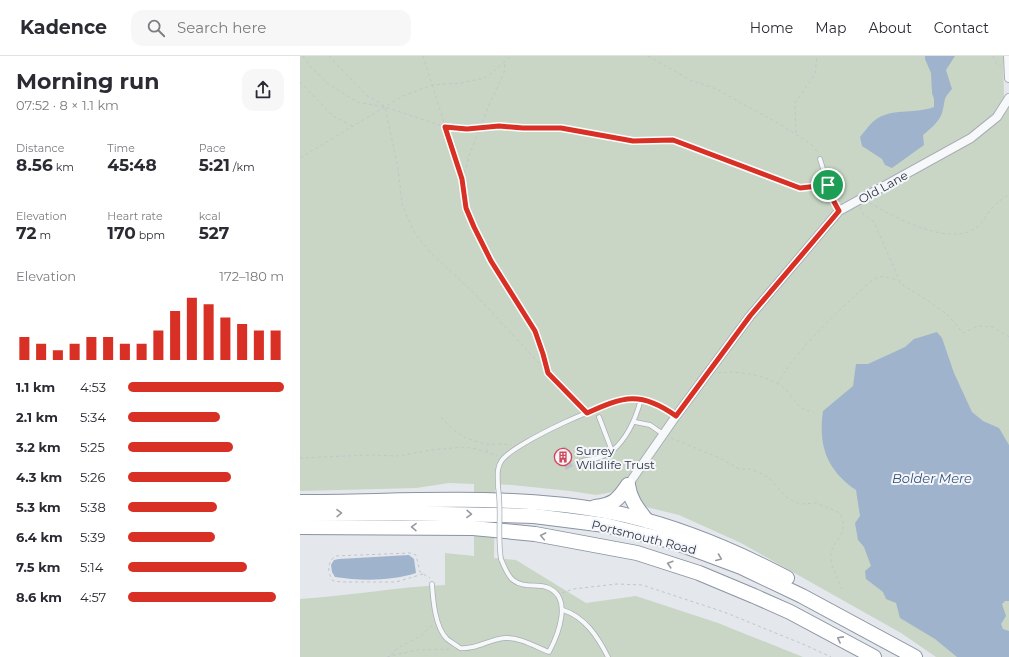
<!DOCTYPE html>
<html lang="en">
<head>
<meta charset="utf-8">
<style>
	:root { --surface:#fff; --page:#f7f7f7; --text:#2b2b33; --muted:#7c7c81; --line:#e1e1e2; --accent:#d93025 }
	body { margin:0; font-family:Montserrat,sans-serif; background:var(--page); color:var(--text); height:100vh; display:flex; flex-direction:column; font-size:15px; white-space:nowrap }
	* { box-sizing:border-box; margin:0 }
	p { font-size:13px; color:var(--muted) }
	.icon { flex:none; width:22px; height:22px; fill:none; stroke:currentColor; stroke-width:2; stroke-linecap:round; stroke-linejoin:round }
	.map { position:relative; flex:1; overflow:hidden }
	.sheet { display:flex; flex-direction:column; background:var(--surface); width:300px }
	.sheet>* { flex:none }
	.pin { position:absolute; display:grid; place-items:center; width:34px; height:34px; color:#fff; margin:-17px; border:2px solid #fff; border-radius:50%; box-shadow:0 1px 4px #0007 }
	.round { display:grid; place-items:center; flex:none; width:42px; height:42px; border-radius:12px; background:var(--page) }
	.headline { display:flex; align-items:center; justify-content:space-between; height:68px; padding:0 16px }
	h1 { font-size:22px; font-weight:700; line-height:30px }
	.stats { display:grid; grid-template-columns:repeat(3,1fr); gap:6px; height:68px; padding:4px 16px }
	.stats div { display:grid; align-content:center }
	.stats b { font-size:17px; font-weight:700 }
	.stats small { font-size:11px; font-weight:400 }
	.stats p { font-size:11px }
	.chart { height:112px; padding:8px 16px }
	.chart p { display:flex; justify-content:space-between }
	.chart svg { width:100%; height:72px; margin-top:4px; stroke:var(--accent); stroke-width:6 }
	ul { padding:0 16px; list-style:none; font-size:13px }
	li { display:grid; grid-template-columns:64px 48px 1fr; align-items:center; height:30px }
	li i { height:10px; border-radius:5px; background:var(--accent) }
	header { display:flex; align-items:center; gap:24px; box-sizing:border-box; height:56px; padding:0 20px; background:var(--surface); border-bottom:1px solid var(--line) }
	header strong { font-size:19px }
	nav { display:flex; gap:22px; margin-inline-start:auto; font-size:14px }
	.search { width:280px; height:36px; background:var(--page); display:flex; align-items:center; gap:10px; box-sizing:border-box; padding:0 14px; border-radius:12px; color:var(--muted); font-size:15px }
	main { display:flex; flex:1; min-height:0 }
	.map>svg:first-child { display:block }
</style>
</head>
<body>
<header>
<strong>Kadence</strong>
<div class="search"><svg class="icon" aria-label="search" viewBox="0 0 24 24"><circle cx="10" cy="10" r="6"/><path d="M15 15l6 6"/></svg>Search here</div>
<nav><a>Home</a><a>Map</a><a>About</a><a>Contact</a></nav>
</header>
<main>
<section class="sheet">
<div class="headline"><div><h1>Morning run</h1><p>07:52 · 8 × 1.1 km</p></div><a class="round"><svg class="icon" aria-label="share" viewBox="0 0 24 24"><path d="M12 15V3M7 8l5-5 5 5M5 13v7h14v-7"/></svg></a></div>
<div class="stats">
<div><p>Distance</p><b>8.56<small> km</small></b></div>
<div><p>Time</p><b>45:48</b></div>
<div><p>Pace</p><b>5:21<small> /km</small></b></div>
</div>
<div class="stats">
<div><p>Elevation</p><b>72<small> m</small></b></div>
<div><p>Heart rate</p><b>170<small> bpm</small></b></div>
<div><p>kcal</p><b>527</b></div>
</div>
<div class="chart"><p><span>Elevation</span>172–180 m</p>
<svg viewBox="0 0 160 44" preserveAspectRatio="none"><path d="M5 44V30M15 44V34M25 44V38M35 44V34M45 44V30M55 44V30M65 44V34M75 44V34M85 44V26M95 44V14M105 44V6M115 44V10M125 44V18M135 44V22M145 44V26M155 44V26"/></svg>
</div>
<ul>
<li><b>1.1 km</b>4:53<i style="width:100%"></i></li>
<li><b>2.1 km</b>5:34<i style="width:59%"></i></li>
<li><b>3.2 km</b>5:25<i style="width:67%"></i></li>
<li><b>4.3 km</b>5:26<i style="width:66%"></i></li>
<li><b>5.3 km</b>5:38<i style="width:57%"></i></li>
<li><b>6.4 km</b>5:39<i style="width:56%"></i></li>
<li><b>7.5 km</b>5:14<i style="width:76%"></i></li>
<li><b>8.6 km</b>4:57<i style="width:95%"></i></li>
</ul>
</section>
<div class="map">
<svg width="709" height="601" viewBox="0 0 709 601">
	<rect width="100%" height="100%" fill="#e4e7ec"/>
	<!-- green -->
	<g fill="#c9d6c5">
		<path d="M0 0H703L704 41 693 59 668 79 541 148 523 166 439 267 364 369 325 427 313 436 296 439 270 435 212 429 195 428 194 502 216 504 286 547 336 540 418 567 503 601H0V543C49 540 96 531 145 529V497L174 500V428L149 427 116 432 0 435Z"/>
		<polygon points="709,48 709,601 636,601 601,577 441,487 379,459 342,450 332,429 446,271 534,167 548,153 672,85 699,64"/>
	</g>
	<!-- water -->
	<g fill="#9fb4cc">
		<path d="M625 0H655L646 14 652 33C642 44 646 44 642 57 639 66 630 73 623 79L624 89 592 112 585 109 582 103 562 90 560 81C565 75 571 66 578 62 596 52 615 58 634 51V43L632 37 631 17 625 3Z"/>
		<path d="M637 276 642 282 654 317 672 356 683 365 699 372 709 389V545H705L702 548 706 560 701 568 703 573 709 575V601H657L635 583 600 562 596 547 586 543 583 536 566 523 565 515 571 510 564 491 558 484 555 467 560 460 556 434C527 414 518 390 523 355L553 330 556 308H568L605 291 614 283Z"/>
		<path d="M109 499 114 503 116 517C91 525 61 525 35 521L32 516 31 509 34 504 39 503Z"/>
	</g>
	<!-- building -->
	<polygon fill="#bbc0ca" points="265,390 269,397 267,399 273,410 266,414 256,395"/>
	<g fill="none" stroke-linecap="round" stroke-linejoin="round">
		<defs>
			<g id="lane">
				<polyline points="520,103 532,142 539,155"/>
				<polyline points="299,361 312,395"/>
				<polyline points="335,366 350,369 363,378"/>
				<path d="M282 405C292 403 304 402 312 395 328 382 336 362 341 343"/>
				<path d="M198 431C198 421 196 412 202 404 216 386 311 342 334 343 351 343 363 351 376 360"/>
				<path d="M132 528C133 544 135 571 147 583 151 586 156 589 160 592 176 594 189 583 205 582 219 581 236 591 249 596 258 579 274 540 246 531 235 528 223 532 213 524 207 519 204 510 201 503"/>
				<path d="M263 554C285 561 298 581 308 601"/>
			</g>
			<g id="street">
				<polyline points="708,0 709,22"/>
				<polyline points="328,429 376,360 450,260 539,155 671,82 697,61 709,42"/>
			</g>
			<g id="highway">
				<path d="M328 429C330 444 338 453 347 465"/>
				<path d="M0 446C102 446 205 437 306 455 370 467 430 492 487 522"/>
				<path d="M295 451C313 449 318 444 328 429"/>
				<polyline points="0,458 87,457 197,459 234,460 305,469 374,486 441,511 502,540 615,601"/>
				<polyline points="0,471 173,472 235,478 337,497 399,517 454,540 490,556 574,601"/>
			</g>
		</defs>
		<!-- lane casing -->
		<use href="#lane" stroke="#a9aeb7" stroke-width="5.5"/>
		<!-- street casing -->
		<use href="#street" stroke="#a9aeb7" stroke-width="10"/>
		<!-- highway casing -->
		<use href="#highway" stroke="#8b94a3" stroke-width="16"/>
		<!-- path -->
		<g stroke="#c2c5cb" stroke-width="1" stroke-dasharray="3 3" stroke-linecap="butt">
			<polyline points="3,0 11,11 27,27 57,46 85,51 145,71 167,73 199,70 223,72 261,72 333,85 373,84 418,100 490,129 500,132 522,130"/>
			<polyline points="29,0 66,39 82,48 85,51 98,112 102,148 111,170 117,180 131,197 175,238 248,317 283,352"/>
			<polyline points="123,0 162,123 165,152 169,162 189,201 235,275 243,298 248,317"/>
			<polyline points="348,0 390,24 416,33 483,70 512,89 519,98"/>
			<polyline points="693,0 697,9 701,10"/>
			<polyline points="0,26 33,60 52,70"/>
			<polyline points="496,77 495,47 515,18 517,0"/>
			<polyline points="0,102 103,40 132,29 161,27 184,22 193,16 211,0"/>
			<polyline points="162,123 166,112 169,100 189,49 204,17 205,7"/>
			<path d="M570 147C594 161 651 192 677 171 684 166 687 158 692 152 697 146 704 142 709 138"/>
			<polyline points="561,151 561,154 564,159 574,166 601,228 624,242 648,259 663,277 678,270 693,271 709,281"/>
			<path d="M418 317C438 314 467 319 484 332 496 342 495 354 514 356"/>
			<path d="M477 328C497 295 527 265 556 239 563 233 570 223 580 221 585 220 593 223 598 224"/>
			<path d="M141 361C155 377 165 384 187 388 195 389 203 387 212 389"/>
			<path d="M371 382 422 403 439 413H450L463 418 470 423 486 441 493 445 501 448 516 447 540 457C550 481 534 481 531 497 529 510 538 522 542 533"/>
			<polyline points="187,396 187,389"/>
			<polyline points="0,402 69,399 99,400 131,394 164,391 177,393 197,400"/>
			<path d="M123 518 96 526H42L33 525C27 516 27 507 35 500L110 497 116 499 120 516 130 522"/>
			<polyline points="262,537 273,533 317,528 342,529 424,556 505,589 531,601"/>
			<polyline points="91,599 99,591 121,580 133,568"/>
			<polyline points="87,601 117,594 151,593"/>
		</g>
		<!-- lane -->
		<use href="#lane" stroke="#f7f8fa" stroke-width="4"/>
		<!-- street -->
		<use href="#street" stroke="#f7f8fa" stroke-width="8"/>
		<!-- highway -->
		<use href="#highway" stroke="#fff" stroke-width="14"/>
		<defs>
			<path id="lane-bridge" d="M198 431C202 455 197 479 201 503"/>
		</defs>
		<!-- lane-bridge casing -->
		<use href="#lane-bridge" stroke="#a9aeb7" stroke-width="5.5" stroke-linecap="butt"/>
		<!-- lane-bridge -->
		<use href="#lane-bridge" stroke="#f7f8fa" stroke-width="4"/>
	</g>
	<!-- one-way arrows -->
	<defs><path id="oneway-chevron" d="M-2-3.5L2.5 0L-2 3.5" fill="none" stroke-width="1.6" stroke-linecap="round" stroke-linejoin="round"/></defs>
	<g stroke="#959aa2">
		<use href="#oneway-chevron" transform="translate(39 457) rotate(-1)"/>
		<use href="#oneway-chevron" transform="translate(169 458) rotate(1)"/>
		<use href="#oneway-chevron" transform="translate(114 471) rotate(-179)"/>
		<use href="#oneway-chevron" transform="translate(243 480) rotate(-169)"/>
		<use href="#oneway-chevron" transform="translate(419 502) rotate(22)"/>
		<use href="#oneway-chevron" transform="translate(370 508) rotate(-163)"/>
		<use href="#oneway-chevron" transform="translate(540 583) rotate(-152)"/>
	</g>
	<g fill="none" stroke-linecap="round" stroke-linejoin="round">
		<defs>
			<path id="route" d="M199 70 223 72H261L333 85 373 84 500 132 528 129 532 142 539 155 450 260 376 360C341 335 324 340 287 357L248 317 243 298 235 275 191 205 174 171 166 152 162 123 145 71 167 73Z"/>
		</defs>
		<!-- route casing -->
		<use href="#route" stroke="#fff" stroke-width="8"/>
		<!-- route -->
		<use href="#route" stroke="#d93025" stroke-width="5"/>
	</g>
	<!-- icons -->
	<defs>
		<symbol id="building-ring" viewBox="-11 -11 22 22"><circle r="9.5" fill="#f4f6f9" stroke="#d1495b" stroke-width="1.5"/><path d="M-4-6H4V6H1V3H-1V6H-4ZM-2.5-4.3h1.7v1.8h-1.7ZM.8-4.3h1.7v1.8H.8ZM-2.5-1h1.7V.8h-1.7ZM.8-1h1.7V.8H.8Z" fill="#d1495b"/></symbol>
	</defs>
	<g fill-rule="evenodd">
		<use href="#building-ring" x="253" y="391" width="20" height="20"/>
	</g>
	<g text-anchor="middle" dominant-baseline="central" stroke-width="4" stroke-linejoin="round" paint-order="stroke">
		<!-- street labels -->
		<g font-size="12" fill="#2b3445" stroke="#f4f6f9">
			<text transform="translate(583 131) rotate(-29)">Old Lane</text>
			<text transform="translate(344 481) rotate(14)">Portsmouth Road</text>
		</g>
		<!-- poi labels -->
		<g font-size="12" fill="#2b3445" stroke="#f4f6f9" text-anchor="start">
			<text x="276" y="394">Surrey<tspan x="276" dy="14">Wildlife Trust</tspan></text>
		</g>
		<!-- water labels -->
		<g font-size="13" font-style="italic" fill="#34527a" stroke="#f4f6f9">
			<text x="632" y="422">Bolder Mere</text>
		</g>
	</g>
</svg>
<div class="pin" style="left:528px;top:129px;background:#1e9e55"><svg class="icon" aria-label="arrive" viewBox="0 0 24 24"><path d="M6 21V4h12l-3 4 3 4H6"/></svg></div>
</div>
</main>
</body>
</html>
